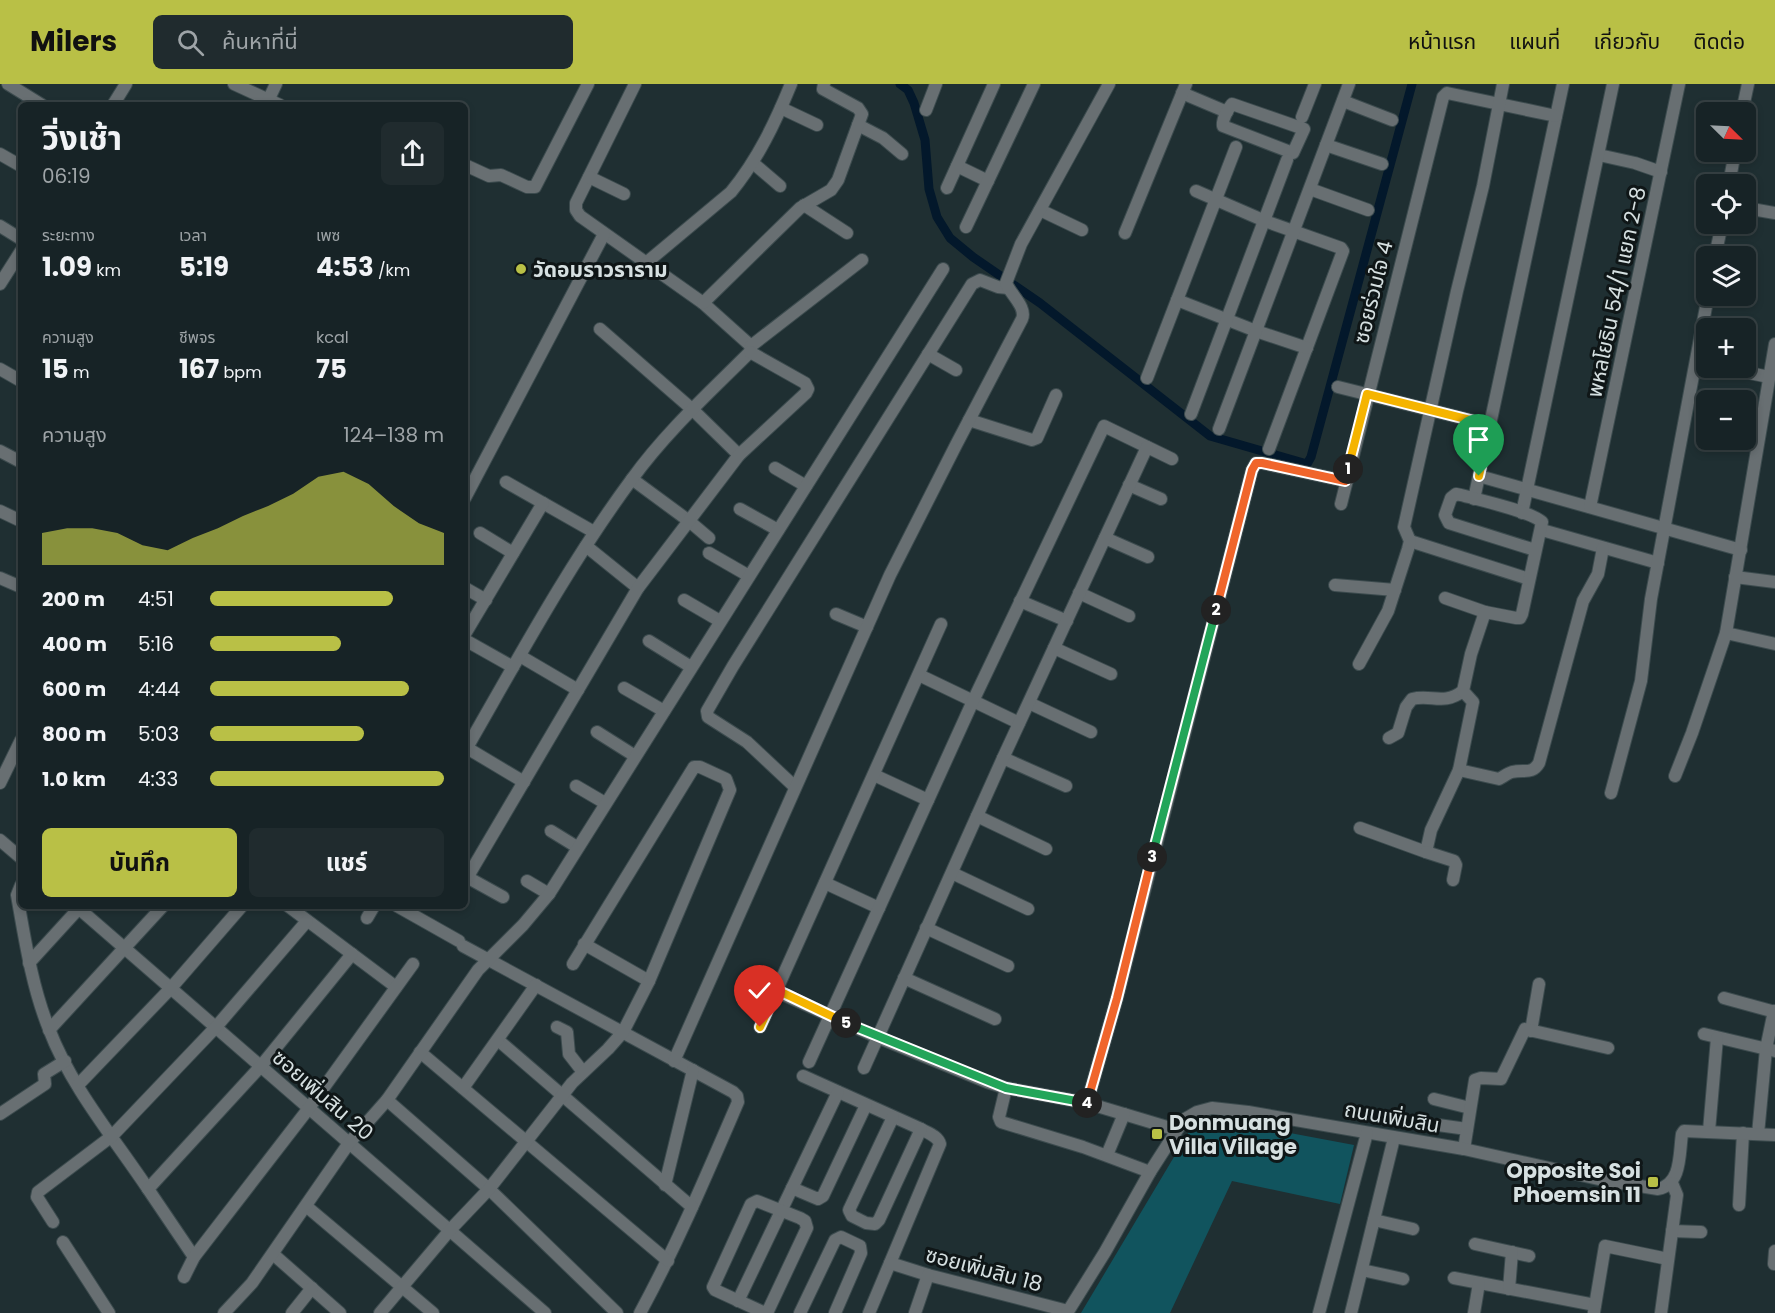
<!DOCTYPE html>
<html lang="th">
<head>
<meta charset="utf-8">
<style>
	:root { --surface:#172326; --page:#202b2e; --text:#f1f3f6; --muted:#9ea4a7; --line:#364043; --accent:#b9c046 }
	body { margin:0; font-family:Poppins,"Noto Sans Thai",sans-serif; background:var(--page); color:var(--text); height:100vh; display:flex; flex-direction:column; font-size:22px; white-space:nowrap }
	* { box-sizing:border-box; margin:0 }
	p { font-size:20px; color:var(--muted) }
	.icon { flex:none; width:33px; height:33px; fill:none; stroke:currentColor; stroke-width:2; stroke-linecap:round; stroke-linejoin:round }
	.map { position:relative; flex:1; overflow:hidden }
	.details { position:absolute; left:18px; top:18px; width:450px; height:807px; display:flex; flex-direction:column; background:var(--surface); border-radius:9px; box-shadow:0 3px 9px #0003,0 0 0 2px var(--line) }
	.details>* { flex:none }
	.needle { width:39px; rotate:114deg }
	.fabs { position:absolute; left:1696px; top:18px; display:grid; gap:12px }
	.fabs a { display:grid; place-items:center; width:60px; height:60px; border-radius:9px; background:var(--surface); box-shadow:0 3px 9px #0003,0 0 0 2px var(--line); font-size:30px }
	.pin { position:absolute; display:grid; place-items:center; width:51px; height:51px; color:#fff; margin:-62px -26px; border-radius:50% 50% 50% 0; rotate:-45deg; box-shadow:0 0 6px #0007 }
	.pin .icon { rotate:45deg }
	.km { position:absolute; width:30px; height:30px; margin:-15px; border-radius:50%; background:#222; color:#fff; font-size:16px; line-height:30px; text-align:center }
	.round { display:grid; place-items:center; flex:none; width:63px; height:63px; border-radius:9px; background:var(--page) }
	.overview { display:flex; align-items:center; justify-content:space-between; height:102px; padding:0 24px }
	h1 { font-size:33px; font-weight:700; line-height:45px }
	.stats { display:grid; grid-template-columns:repeat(3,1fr); gap:9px; height:102px; padding:6px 24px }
	.stats div { display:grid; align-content:center }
	.stats b { font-size:26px; font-weight:700 }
	.stats small { font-size:16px; font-weight:400 }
	.stats p { font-size:16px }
	.chart { height:168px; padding:12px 24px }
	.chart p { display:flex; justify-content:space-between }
	.chart svg { width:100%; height:108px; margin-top:6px; fill:var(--accent); opacity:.7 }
	.button { display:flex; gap:12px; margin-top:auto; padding:12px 24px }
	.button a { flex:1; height:69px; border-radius:9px; background:var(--accent); color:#111; font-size:24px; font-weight:700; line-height:69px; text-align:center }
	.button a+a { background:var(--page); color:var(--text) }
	ul { padding:0 24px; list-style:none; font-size:20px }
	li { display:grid; grid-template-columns:96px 72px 1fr; align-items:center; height:45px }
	li i { height:15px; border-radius:8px; background:var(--accent) }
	header { display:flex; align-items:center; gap:36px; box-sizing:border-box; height:84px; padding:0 30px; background:var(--accent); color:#111 }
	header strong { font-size:28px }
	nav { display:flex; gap:33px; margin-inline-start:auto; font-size:21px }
	.search { width:420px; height:54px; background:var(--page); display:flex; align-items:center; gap:15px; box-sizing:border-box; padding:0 21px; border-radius:9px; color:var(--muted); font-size:22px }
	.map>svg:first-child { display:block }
</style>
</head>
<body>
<header>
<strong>Milers</strong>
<div class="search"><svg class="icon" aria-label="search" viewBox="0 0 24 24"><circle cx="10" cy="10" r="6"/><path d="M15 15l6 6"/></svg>ค้นหาที่นี่</div>
<nav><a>หน้าแรก</a><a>แผนที่</a><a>เกี่ยวกับ</a><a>ติดต่อ</a></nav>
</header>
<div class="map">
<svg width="1775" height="1229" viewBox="0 0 1775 1229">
	<rect width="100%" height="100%" fill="#1f2f32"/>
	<!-- green -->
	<polygon fill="#11545e" points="1211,1034 1354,1061 1340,1120 1232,1097 1170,1229 1081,1229 1193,1041 1199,1036"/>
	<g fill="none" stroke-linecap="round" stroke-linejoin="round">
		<!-- canal -->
		<polyline stroke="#03182b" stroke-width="9" points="900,0 908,6 914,19 925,56 929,105 937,133 950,154 973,173 1040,219 1210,352 1307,380 1311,373 1412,0"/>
		<defs>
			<g id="minor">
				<polyline points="8,0 42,21"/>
				<polyline points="234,0 280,21"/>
				<polyline points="635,0 576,119 576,126 580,132 703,219 751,262"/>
				<polyline points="1182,9 1227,28"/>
				<polyline points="1343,17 1392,36"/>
				<path d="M1232 20 1304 45 1293 69 1223 42C1222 35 1228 25 1232 20Z"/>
				<polyline points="113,21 126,0"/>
				<polyline points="266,21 276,0"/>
				<polyline points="781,24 817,41"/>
				<polyline points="926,26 936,0"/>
				<polyline points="1742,28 1748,0"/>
				<polyline points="1302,33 1315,0"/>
				<polyline points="858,41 883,54 902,70"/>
				<polyline points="1326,61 1382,80"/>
				<polyline points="0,70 21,82"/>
				<polyline points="1599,71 1635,79 1661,88"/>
				<polyline points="753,79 780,102"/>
				<polyline points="465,81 489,92 501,91 527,103 535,103 588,0"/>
				<polyline points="957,82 988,97"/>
				<polyline points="589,93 624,110"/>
				<polyline points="1729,100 1735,68"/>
				<polyline points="947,104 994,0"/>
				<polyline points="1310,105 1368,126"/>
				<polyline points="1196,107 1265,137 1341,164 1343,167 1269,365"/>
				<polyline points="804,121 847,149"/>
				<polyline points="1746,124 1775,129"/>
				<polyline points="1040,126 1082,146"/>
				<polyline points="0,142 21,155"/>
				<polyline points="966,143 1034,0"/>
				<polyline points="1125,149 1186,0"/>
				<polyline points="1715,172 1722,140"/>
				<path d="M646 179 731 108C758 75 775 39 791 0"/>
				<polyline points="0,200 21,167"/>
				<polyline points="1177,216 1256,247 1307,264"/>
				<polyline points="703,219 800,124 831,106 838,96 862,30 858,24 823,5 824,0"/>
				<polyline points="600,245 693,326 739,371"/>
				<polyline points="928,270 956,286"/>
				<polyline points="1725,284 1769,293"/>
				<polyline points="0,285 21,297"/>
				<polyline points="1147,294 1236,63"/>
				<polyline points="1338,303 1490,341"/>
				<polyline points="1191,330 1287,76"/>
				<polyline points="969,336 1032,356 1037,354 1056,311"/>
				<polyline points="1219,345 1349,0"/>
				<polyline points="0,367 21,378"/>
				<polyline points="775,384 806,402"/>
				<polyline points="1479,392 1741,466"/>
				<polyline points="632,395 689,437 709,454"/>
				<polyline points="506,398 594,448"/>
				<polyline points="1129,401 1161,415"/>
				<polyline points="465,414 604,150"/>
				<polyline points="1474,415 1563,0"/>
				<polyline points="1341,420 1443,13 1447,9 1556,32"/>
				<polyline points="1590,423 1679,0"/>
				<polyline points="740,425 778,446"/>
				<polyline points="0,427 21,437"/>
				<polyline points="1522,429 1613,0"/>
				<polyline points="1542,446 1658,479"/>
				<polyline points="480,449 513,469"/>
				<polyline points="1105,454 1148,473"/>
				<polyline points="1410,457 1529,495"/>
				<polyline points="586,462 638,504"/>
				<polyline points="709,469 749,492"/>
				<polyline points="1735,493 1775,498"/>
				<polyline points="0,494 21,503"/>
				<polyline points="1335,501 1395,506"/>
				<polyline points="465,504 486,516"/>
				<polyline points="1079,509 1129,532"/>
				<polyline points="1445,514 1485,528"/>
				<polyline points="684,516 720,537"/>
				<polyline points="1020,517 1067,537"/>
				<polyline points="836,530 867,543"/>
				<polyline points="1726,549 1775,560"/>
				<polyline points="465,550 543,419"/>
				<polyline points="465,556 513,583"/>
				<polyline points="649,557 691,583"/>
				<polyline points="1054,564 1111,590"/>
				<polyline points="520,572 578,606"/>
				<polyline points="1359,580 1388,527 1408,465 1410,457 1404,443 1457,207 1483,102 1503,0"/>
				<polyline points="919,591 1019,639"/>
				<polyline points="624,604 664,627"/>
				<polyline points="1029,619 1091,648"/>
				<polyline points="597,648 635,672"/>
				<path d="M1389 654 1398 649 1406 623 1412 615C1432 610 1443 622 1463 607"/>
				<polyline points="467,664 524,698"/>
				<path d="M465 667C518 575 569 480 632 395 666 348 709 309 750 268L751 262 862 176"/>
				<polyline points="1003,674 1066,702"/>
				<path d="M1459 686 1499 695C1503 693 1508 689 1512 688 1524 685 1532 691 1539 679L1583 517 1598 490 1603 464"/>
				<polyline points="874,691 928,716"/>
				<polyline points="1675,692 1692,649 1726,549 1775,260"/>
				<polyline points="0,699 21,656"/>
				<polyline points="576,702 605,719"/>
				<polyline points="795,703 747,658 708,633 707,627 733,582 972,200 980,196 998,203 1008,204"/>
				<polyline points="1611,709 1641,597 1651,515 1708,212"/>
				<polyline points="977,732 1046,765"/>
				<path d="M1360 744 1426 768 1431 746 1459 686 1473 618 1463 607 1471 570 1485 528 1516 534H1520L1522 530 1542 438C1530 427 1479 416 1461 411L1456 410 1451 414 1445 431 1449 439 1535 466"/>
				<polyline points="551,747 577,763"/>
				<polyline points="0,756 21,774"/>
				<polyline points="1426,768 1454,777 1456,781 1453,796"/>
				<polyline points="952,789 1028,825"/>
				<polyline points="465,792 503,813"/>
				<polyline points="467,794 638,504 739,371 806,309 808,305 805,299 750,268"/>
				<polyline points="527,797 549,810"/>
				<polyline points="825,799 879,824"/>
				<path d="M21 801 17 811C25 856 32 903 49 945 71 1003 114 1054 148 1105"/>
				<polyline points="76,822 545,1229"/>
				<polyline points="288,822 396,903"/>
				<polyline points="397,822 459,857"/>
				<polyline points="367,834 374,822"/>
				<polyline points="926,844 1008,882"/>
				<polyline points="584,860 649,897"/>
				<path d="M463 862 733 1008 737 1012 738 1018C707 1090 677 1161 640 1229"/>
				<polyline points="29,879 81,822"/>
				<polyline points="904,894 995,935"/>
				<polyline points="749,895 877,953 987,998 1006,1004 1087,1019 1177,1046"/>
				<polyline points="1724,914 1775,928"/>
				<polyline points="557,943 567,948 569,970 583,988"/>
				<polyline points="760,943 941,540"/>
				<polyline points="49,946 163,822"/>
				<polyline points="1531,947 1539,900"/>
				<polyline points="1704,950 1775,967"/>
				<polyline points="498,956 692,1123"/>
				<polyline points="420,968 668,1177"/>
				<path d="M674 977 890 491 956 361 1022 235C1027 223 1010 210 1006 199L1021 160 1109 0"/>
				<polyline points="809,978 973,617 1104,342 1172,375"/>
				<polyline points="864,984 1003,674 1147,363"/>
				<path d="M803 992 921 1045C928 1049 938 1052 940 1060L869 1229"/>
				<polyline points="78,1001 171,904 242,822"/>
				<polyline points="463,1004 536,901"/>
				<polyline points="1006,1004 999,1033 1001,1038 1083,1063 1150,1088"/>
				<polyline points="1434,1015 1470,1024"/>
				<polyline points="387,1016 489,1105 617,1229"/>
				<polyline points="1087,1019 1117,914 1252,386 1256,379 1262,379 1345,397"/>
				<polyline points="0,1030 45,1000 44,990 65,977"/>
				<polyline points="893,1033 849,1126 852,1132 866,1139 875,1140 879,1136 921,1045"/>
				<polyline points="1438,1041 1467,1045"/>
				<polyline points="1709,1047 1717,954"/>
				<polyline points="1758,1050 1766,965 1774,927"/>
				<polyline points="1464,1065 1475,996 1481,994 1501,995 1525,945 1608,964"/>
				<polyline points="1107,1071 1124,1030"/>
				<polyline points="665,1101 693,986"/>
				<polyline points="792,1104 818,1115 823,1112 866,1021"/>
				<polyline points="1739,1121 1743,1049"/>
				<polyline points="306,1122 433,1229"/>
				<polyline points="1374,1136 1413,1145"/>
				<polyline points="53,1138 37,1113 38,1108 112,1052 216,943 307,837"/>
				<polyline points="1672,1147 1701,1148"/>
				<polyline points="63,1158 109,1229"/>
				<polyline points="1475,1160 1529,1172"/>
				<polyline points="273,1170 340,1229"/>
				<polyline points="194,1173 148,1105 261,982 352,870"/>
				<polyline points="890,1179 928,1191 1068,1227"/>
				<polyline points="1774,1180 1775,1167"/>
				<polyline points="1362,1186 1403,1195"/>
				<polyline points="184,1193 194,1173 309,1024 413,880"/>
				<polyline points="1454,1194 1595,1221"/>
				<polyline points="1509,1205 1512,1168"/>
				<polyline points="738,1217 838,1008"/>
				<polyline points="1594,1228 1605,1162 1668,1175"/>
				<polyline points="224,1229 252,1199 349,1059 387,1016 478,886 523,841 549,810 943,185"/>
				<polyline points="292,1229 312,1204"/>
				<polyline points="380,1229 450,1146 489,1105 572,999 608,965 623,948 649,897 730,706 726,695 700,683 694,683 573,880"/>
				<polyline points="765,1229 715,1206 713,1203 751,1120 757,1117 800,1134 805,1137 807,1144 767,1229"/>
				<polyline points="800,1229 835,1156 841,1153 860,1162 861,1169 835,1229"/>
				<polyline points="915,1229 928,1191"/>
				<path d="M1067 1229 1105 1168 1150 1088 1177 1046 1185 1035 1197 1028 1212 1024 1248 1028 1464 1065 1603 1096 1658 1105C1682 1100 1679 1070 1682 1050L1684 1047 1775 1051"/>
				<polyline points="1319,1229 1367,1049"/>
				<polyline points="1351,1229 1394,1054"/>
				<polyline points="1474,1229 1479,1199"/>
				<polyline points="1661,1229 1677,1111 1672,1099"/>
			</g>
		</defs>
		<!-- minor casing -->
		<use href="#minor" stroke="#3c4b4e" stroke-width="14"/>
		<!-- minor -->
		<use href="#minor" stroke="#686f72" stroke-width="12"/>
	</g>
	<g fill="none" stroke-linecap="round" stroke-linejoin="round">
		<defs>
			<polyline id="split-1" points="1348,385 1367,310 1490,341 1479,392"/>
			<polyline id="split-2" points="1216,526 1252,386 1256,379 1262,379 1345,397 1348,385"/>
			<polyline id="split-3" points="1152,773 1216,526"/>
			<polyline id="split-4" points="1087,1019 1117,914 1152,773"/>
			<polyline id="split-5" points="846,939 1006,1004 1087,1019"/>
			<polyline id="split-6" points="760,943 777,906 846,939"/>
		</defs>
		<!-- split-1 casing -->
		<use href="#split-1" stroke="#fff" stroke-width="12"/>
		<!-- split-2 casing -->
		<use href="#split-2" stroke="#fff" stroke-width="12"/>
		<!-- split-3 casing -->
		<use href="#split-3" stroke="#fff" stroke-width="12"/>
		<!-- split-4 casing -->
		<use href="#split-4" stroke="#fff" stroke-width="12"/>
		<!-- split-5 casing -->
		<use href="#split-5" stroke="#fff" stroke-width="12"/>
		<!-- split-6 casing -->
		<use href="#split-6" stroke="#fff" stroke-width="12"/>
		<!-- split-1 -->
		<use href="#split-1" stroke="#f5b400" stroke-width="8"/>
		<!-- split-2 -->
		<use href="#split-2" stroke="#f0652b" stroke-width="8"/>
		<!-- split-3 -->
		<use href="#split-3" stroke="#22a559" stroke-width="8"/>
		<!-- split-4 -->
		<use href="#split-4" stroke="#f0652b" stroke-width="8"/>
		<!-- split-5 -->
		<use href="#split-5" stroke="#22a559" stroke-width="8"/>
		<!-- split-6 -->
		<use href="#split-6" stroke="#f5b400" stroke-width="8"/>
	</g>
	<!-- markers -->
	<g fill="#b9c046" stroke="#0f1617" stroke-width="2">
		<circle cx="521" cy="185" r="6"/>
		<rect x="1151" y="1044" width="12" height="12" rx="3"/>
		<rect x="1647" y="1092" width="12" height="12" rx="3"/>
	</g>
	<g text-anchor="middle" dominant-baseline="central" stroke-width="6" stroke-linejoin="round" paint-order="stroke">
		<!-- poi labels -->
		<g font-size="21" font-weight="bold" fill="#d6e0e1" stroke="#0f1617" text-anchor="start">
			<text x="533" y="185">วัดอมราวราราม</text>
			<text x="1169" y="1038">Donmuang<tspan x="1169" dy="24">Villa Village</tspan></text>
			<text x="1641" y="1086" text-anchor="end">Opposite Soi<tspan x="1641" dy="24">Phoemsin 11</tspan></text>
		</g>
		<!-- street labels -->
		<g font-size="21" fill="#d6e0e1" stroke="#0f1617">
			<text transform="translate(1373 208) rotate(-76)">ซอยร่วมใจ 4</text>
			<text transform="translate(1616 208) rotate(-78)">พหลโยธิน 54/1 แยก 2-8</text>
			<text transform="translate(323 1011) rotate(41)">ซอยเพิ่มสิน 20</text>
			<text transform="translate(1392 1033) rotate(10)">ถนนเพิ่มสิน</text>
			<text transform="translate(984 1185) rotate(15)">ซอยเพิ่มสิน 18</text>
		</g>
	</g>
</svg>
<div class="fabs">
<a><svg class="needle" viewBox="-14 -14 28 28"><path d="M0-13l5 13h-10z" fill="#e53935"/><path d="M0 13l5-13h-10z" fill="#9ea4a7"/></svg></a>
<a><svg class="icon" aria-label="locate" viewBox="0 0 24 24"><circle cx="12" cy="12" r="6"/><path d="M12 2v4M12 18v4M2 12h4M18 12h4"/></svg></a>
<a><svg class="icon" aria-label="layers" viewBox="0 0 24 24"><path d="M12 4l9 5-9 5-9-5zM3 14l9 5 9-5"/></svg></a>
<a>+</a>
<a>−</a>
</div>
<div class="pin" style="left:1479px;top:392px;background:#1e9e55"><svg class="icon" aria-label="arrive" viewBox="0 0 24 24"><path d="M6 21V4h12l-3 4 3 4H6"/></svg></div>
<div class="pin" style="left:760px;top:943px;background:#d93025"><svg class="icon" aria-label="check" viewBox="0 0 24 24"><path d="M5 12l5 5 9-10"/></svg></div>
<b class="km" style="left:1348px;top:385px">1</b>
<b class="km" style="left:1216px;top:526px">2</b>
<b class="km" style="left:1152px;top:773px">3</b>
<b class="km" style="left:1087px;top:1019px">4</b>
<b class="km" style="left:846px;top:939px">5</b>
<section class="details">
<div class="overview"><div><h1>วิ่งเช้า</h1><p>06:19</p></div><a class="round"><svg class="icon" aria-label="share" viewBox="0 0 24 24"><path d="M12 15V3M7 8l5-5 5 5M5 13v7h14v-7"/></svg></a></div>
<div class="stats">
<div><p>ระยะทาง</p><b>1.09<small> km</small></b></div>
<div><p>เวลา</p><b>5:19</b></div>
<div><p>เพซ</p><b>4:53<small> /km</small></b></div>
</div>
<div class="stats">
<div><p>ความสูง</p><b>15<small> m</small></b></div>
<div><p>ชีพจร</p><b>167<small> bpm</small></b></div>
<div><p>kcal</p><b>75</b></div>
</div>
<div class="chart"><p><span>ความสูง</span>124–138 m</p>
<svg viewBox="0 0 160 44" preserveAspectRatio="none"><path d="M0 44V31L10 29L20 29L30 31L40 36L50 38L60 33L70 29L80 24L90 20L100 15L110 8L120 6L130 11L140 20L150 27L160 31V44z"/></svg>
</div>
<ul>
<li><b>200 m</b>4:51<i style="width:78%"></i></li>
<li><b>400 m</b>5:16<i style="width:56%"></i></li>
<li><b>600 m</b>4:44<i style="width:85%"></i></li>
<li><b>800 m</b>5:03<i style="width:66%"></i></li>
<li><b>1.0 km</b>4:33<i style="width:100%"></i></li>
</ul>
<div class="button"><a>บันทึก</a><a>แชร์</a></div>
</section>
</div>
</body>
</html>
